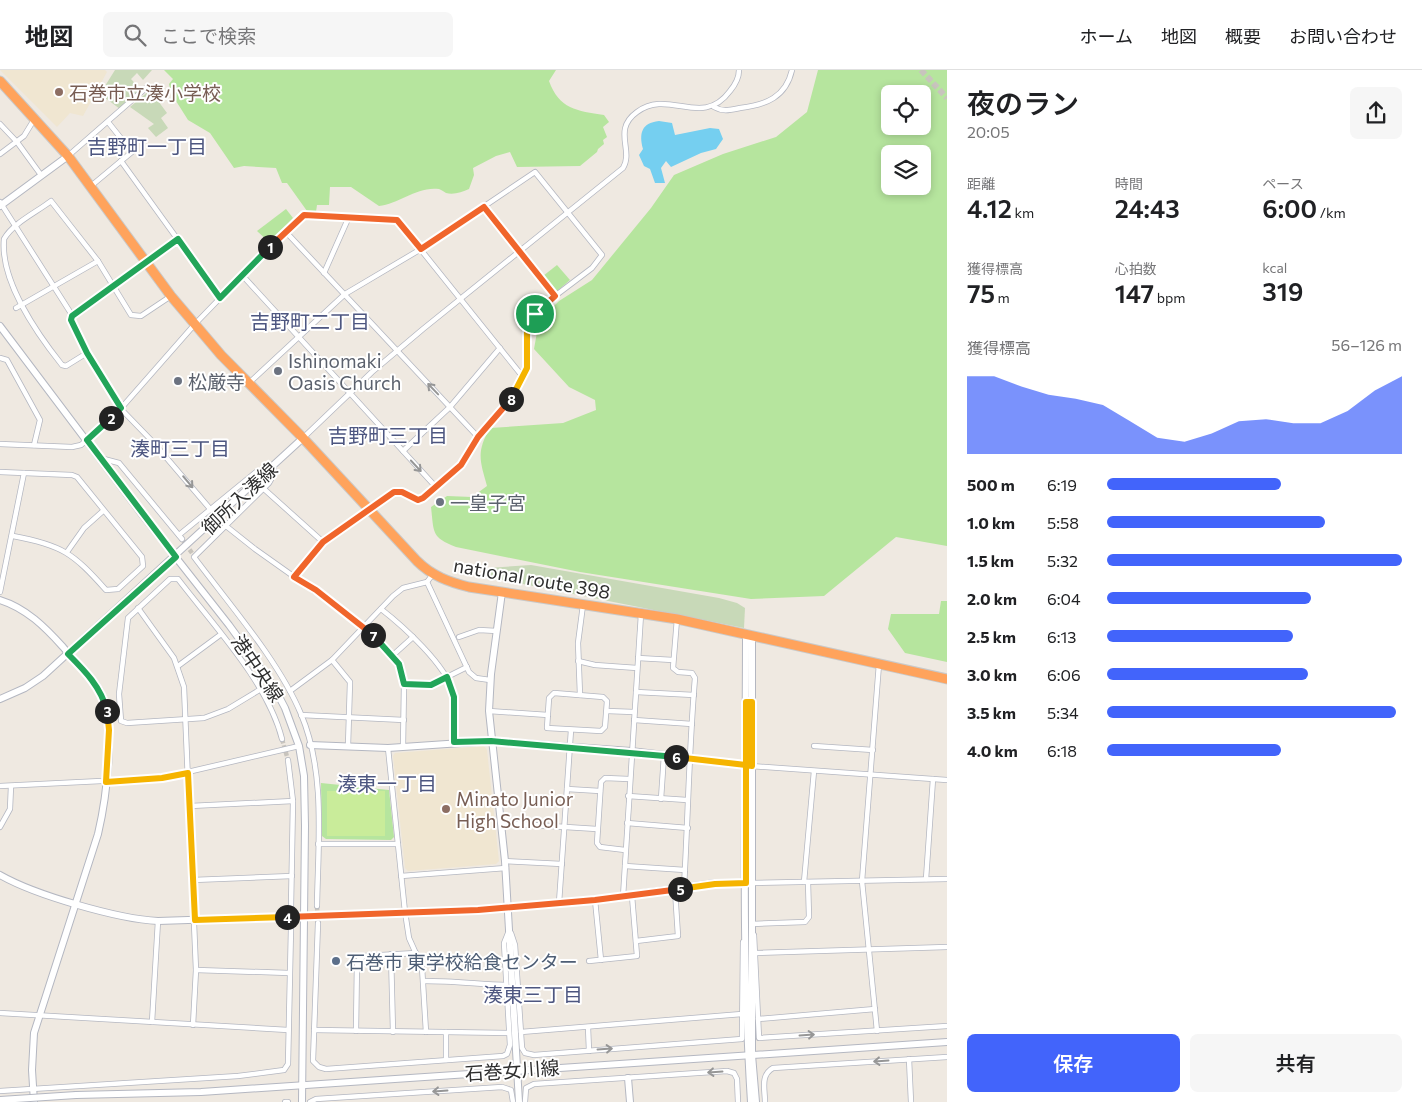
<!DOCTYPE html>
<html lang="ja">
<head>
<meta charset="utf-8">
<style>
	:root { --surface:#fff; --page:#f6f6f6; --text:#202124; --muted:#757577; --line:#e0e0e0; --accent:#4264fb }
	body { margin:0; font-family:Commissioner,"Noto Sans JP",sans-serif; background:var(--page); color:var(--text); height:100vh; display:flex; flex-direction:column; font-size:19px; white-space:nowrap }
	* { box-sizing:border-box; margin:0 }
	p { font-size:16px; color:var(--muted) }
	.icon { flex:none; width:28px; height:28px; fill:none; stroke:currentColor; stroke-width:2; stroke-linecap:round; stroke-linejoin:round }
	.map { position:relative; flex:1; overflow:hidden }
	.details { display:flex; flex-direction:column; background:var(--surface); width:475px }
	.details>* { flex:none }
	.controls { position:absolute; left:881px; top:15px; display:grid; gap:10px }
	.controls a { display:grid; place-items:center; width:50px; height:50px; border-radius:8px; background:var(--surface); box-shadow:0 2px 8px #0003; font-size:25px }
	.pin { position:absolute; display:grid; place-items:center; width:42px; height:42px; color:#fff; margin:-21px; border:2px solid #fff; border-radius:50%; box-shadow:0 1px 5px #0007 }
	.km { position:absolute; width:25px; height:25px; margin:-12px; border-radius:50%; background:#222; color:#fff; font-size:14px; line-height:25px; text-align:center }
	.round { display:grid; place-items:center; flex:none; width:52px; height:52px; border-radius:8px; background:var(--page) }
	.overview { display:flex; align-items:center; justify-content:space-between; height:85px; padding:0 20px }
	h1 { font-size:28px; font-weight:600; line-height:38px }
	.metrics { display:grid; grid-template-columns:repeat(3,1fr); gap:8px; height:85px; padding:5px 20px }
	.metrics div { display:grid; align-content:center }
	.metrics b { font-size:25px; font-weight:600 }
	.metrics small { font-size:14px; font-weight:400 }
	.metrics p { font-size:14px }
	.chart { height:140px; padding:10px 20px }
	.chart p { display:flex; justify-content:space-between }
	.chart svg { width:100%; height:90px; margin-top:5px; fill:var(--accent); opacity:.7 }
	.primary-button { display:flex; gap:10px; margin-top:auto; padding:10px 20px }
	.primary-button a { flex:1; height:58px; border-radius:8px; background:var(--accent); color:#fff; font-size:20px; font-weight:600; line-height:58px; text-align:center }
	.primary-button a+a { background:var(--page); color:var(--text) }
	ul { padding:0 20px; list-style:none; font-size:16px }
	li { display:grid; grid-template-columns:80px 60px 1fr; align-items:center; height:38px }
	li i { height:12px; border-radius:6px; background:var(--accent) }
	header { display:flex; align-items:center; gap:30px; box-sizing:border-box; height:70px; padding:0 25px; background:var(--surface); border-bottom:1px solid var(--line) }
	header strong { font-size:24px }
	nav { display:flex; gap:28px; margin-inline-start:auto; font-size:18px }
	.search { width:350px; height:45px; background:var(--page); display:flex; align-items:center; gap:12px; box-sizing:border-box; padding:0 18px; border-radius:8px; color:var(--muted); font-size:19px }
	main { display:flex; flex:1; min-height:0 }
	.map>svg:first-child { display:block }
</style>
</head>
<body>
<header>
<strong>地図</strong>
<div class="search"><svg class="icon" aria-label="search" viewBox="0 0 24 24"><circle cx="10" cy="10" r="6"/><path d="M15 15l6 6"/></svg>ここで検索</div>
<nav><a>ホーム</a><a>地図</a><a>概要</a><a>お問い合わせ</a></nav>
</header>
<main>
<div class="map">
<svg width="947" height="1032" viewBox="0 0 947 1032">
	<rect width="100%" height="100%" fill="#efe9e1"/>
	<!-- education -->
	<g fill="#f0e6d1">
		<polygon points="0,0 105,0 107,2 83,46 70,43 57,57"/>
		<polygon points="484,676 487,680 499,791 496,794 408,801 405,798 393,686 395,683"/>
	</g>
	<!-- green -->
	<g fill="#b6e59e" fill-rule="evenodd">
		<path d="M164 0H556L549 11C559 39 577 41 604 45L609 52 603 57 607 67 603 70 604 74 598 79 597 82 580 96 517 97 510 82 496 86 473 98 474 105 469 119C462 122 454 125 446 123 444 122 442 120 439 119 417 116 399 134 379 136L351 117H330L329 135H317L316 142 307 141 287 113H282L276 98 244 96 234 98 210 63 188 50 171 23 169 14 173 9Z"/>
		<path d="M818 0H947V476L896 467 824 526 751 529 580 502 456 477C431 467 434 463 431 437L447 426 472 427 487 416C480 391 476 382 490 358L563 353 596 340 595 330 569 317 534 279 539 251 559 231 592 210 651 138 674 105 723 84 776 67 807 42ZM890 24H922V56H890ZM890 84H922V116H890Z"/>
		<polygon points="286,139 293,148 270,173 257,161"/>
		<polygon points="557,195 570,210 556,222 543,206"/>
		<polygon points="941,531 947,531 947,592 905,583 888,559 891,544 939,544"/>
		<polygon points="321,713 389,720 394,767 391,770 326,769 322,766"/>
	</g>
	<!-- cemetery -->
	<g fill="#c8d9b8">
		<polygon points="115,0 152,0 143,10 137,3 131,9 141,20 120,39 100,24"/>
		<polygon points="150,20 167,43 161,48 168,58 156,67 148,58 154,54 130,37"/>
		<polygon points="531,495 719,528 737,533 745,538 744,558 488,507 488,498"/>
	</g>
	<!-- pitch -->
	<rect fill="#c9ec9a" x="327" y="721" width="58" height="45"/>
	<!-- water -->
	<path fill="#75cff0" d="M659 51 672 53 675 65 710 58 719 59 723 69 716 79 701 83 671 97 666 91 661 98 665 113H655L650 99 644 96 639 85 643 79C639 64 641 53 659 51Z"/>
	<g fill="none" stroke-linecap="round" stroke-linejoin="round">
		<!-- street-tunnel -->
		<g stroke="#c8c4bd" stroke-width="4.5" stroke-dasharray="4.5 2" stroke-linecap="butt">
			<polyline points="182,469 192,483"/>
			<polyline points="282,669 288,690"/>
			<polyline points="317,836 318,853"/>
			<polyline points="291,858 291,837"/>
		</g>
		<!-- secondary-tunnel -->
		<polyline stroke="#c8c4bd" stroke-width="6" stroke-dasharray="6 3" stroke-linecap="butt" points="921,0 947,28"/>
		<defs>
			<g id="street">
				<path d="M714 37C723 42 730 40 740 38 766 35 786 27 792 0"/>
				<polyline points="108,52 132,82 121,91 220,228"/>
				<polyline points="0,54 17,72 41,105"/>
				<polyline points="0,84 24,66 35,48"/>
				<polyline points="68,86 147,17"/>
				<polyline points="91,116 121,91"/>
				<polyline points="0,132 72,245 71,250 87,283 121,339 153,372 211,440"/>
				<polyline points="484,137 555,226"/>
				<polyline points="285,161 478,367"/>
				<polyline points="324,203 348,149"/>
				<polyline points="242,205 435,416"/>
				<polyline points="16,238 98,191"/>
				<polyline points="72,245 178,169"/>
				<path d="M87 283 66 296 62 295C38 265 0 211 4 169 13 153 37 142 51 131L98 191 131 245 141 246 171 226"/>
				<polyline points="0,288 7,290 40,350 34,375"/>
				<polyline points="249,313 345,224 421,179 535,102 602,185 592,198 555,226 530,249 526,266 527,299 511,328 478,367 461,395 421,429 402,422 394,422 323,472 294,507"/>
				<path d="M303 368 372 302 423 259 623 98C634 80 612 60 637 42 669 18 702 59 730 21 735 15 739 8 739 0"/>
				<polyline points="0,374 72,377 81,375 116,344 195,254 285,161 304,145 397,150 523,307"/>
				<polyline points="403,381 450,337 500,278"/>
				<polyline points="100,388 119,393 182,469"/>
				<path d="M274 395V404L269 413 194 487C229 534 279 591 301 644 326 703 318 774 317 836"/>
				<path d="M0 402 72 405 77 407 142 487 143 496 118 519 106 520C73 483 62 475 13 466"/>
				<polyline points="264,419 323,472"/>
				<polyline points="226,456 255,479 365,557 399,594 404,614 403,677"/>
				<polyline points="179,465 256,402 268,401"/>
				<polyline points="67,482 84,458 103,441"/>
				<polyline points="427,512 469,602 476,608 490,610"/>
				<polyline points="0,522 24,403"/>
				<polyline points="138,538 174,588 184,617 196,900 193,955"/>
				<path d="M381 539C403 556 446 595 453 622 457 638 454 656 454 672"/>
				<path d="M677 549 673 598 678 602 692 603 695 608C689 678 688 748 684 817"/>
				<polyline points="459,567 479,560 497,561"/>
				<polyline points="392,586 413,567"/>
				<polyline points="638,588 673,590"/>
				<polyline points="332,590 350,612 348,676"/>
				<polyline points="578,591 595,595 637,598"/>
				<polyline points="178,596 220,565"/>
				<polyline points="404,614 431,615 467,597"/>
				<path d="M261 619 228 639 204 648 127 653 121 651 119 624 128 548 170 509H178C214 556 268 613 282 669"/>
				<polyline points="290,621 332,590 393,526 403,518 427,512 433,504"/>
				<polyline points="636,622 694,625"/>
				<polygon points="554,623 603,627 607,631 605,657 601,661 547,658 549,628"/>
				<polyline points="580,625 578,573 583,535"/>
				<polyline points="489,641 548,645"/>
				<polyline points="607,641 634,642"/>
				<polyline points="301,645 404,650"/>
				<polyline points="634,650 692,654"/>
				<polyline points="814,676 873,680"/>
				<polyline points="388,678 405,842 409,868 422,897 426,962"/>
				<polyline points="288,690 293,731 291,837"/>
				<polyline points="751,696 947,710"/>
				<polyline points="0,716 162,708 299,676"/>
				<polyline points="567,719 600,721"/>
				<polyline points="628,726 687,730"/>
				<polyline points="661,729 664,685"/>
				<polyline points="190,736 293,731"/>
				<polyline points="502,753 597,759"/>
				<polyline points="627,753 688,758"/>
				<polyline points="0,757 10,739 11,716"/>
				<polyline points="318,774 398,774"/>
				<polyline points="625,780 600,777 597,773 601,712 605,708 629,709"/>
				<polyline points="505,791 562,794"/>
				<polyline points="625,796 685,800"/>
				<polyline points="401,806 506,798"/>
				<polyline points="926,809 933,709"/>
				<polyline points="193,810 292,806"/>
				<polyline points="804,812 814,701"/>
				<polyline points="750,813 947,809"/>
				<polyline points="623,827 641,544"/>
				<polyline points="595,830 601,890"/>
				<polyline points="559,833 571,660"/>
				<polyline points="318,853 313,991 319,997 326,999 503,986 507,984 510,975 504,873 508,863"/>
				<polyline points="752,854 805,852 809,847 808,812"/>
				<polyline points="511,863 515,875 522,978 525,983 534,985 742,969 743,872"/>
				<polyline points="754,865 759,968 947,956"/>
				<polyline points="636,871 678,866 675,820"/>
				<polyline points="756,883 947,877"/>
				<polyline points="391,884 393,962"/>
				<polyline points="589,891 637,886 632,826"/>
				<polyline points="196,900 289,903"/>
				<path d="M424 911C452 911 479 914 506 915"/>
				<polyline points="0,943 288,960"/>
				<polyline points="758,949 875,939"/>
				<polyline points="152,952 158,851"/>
				<polyline points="588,957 589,981"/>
				<polyline points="314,960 509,963"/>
				<polyline points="356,961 357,891 364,886 416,883"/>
				<polyline points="877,961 862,811 879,594"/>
				<polyline points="521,962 742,944"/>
				<polyline points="909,989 911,1032"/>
				<polyline points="446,990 446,962"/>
				<polyline points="0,1021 238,1006 284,1000 288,994 291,858"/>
				<polyline points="285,1032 288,1032"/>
				<polyline points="310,1032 316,1029 502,1017 511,1020 513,1032"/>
				<polyline points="525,1032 526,1018 534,1014 727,1001 734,1003 737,1009 738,1032"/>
				<path d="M765 1032C765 1020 760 1005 773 998L947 987"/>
			</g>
			<g id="secondary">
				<polyline points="0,136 68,86"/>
				<polyline points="0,256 141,443 229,555 274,617 285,638 299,676 304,706 305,756 302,1032"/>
				<polyline points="502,522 491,604 489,641 505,791 519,1032"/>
				<path d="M0 530C26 538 45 557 63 577 75 592 91 604 100 621 117 652 106 730 98 764L34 963 32 1000 34 1032"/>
				<path d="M746 565C746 720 741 878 751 1032"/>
				<polyline points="752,566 752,985 756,1032"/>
				<polyline points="0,629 25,618 43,606 303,368"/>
				<polyline points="310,675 388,678 491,671 631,681 746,695"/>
				<path d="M0 805C35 825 118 849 158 851L478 840 595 830 715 813H746"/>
				<polyline points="628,1008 630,1032"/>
				<polyline points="76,1025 201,1022 947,972"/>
			</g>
			<path id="highway" d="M0 11 68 86 171 226 221 285 303 368 417 491C432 506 449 512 469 517L677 549 947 609"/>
		</defs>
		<!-- street casing -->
		<use href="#street" stroke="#b4b7c1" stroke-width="6"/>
		<!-- secondary casing -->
		<use href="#secondary" stroke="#b4b7c1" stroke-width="8"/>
		<!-- highway casing -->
		<use href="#highway" stroke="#c9c9c9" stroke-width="11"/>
		<!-- street -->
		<use href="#street" stroke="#fff" stroke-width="4.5"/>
		<!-- secondary -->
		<use href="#secondary" stroke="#fff" stroke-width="6"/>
		<!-- highway -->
		<use href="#highway" stroke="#ffa35c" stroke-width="9"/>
		<defs>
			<polyline id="secondary-bridge" points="0,1030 76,1025"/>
		</defs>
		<!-- secondary-bridge casing -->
		<use href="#secondary-bridge" stroke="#b4b7c1" stroke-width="8" stroke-linecap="butt"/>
		<!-- secondary-bridge -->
		<use href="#secondary-bridge" stroke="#fff" stroke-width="6"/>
	</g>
	<!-- one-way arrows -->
	<defs><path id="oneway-shaft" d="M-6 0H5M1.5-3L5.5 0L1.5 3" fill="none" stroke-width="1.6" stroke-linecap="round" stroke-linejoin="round" transform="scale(1.25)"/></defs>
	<g stroke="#969696">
		<use href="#oneway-shaft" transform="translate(433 319) rotate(-134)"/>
		<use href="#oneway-shaft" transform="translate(416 396) rotate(47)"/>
		<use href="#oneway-shaft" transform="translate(188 412) rotate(50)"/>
		<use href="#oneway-shaft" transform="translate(807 965) rotate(-4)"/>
		<use href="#oneway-shaft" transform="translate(605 979) rotate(-4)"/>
		<use href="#oneway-shaft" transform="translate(881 991) rotate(176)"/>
		<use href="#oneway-shaft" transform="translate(715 1002) rotate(176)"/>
		<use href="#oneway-shaft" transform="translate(440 1021) rotate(176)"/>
	</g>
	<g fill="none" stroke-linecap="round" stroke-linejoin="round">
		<defs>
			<polyline id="split-1" points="270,177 304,145 397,150 421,179 484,137 555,226 535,244"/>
			<polyline id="split-2" points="111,348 121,338 87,283 71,250 72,246 178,169 220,228 270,177"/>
			<path id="split-3" d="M107 641C101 617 85 601 68 584L176 487 87 370 111 348"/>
			<polyline id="split-4" points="107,641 109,660 106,712 162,708 188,703 195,850 287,847"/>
			<polyline id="split-5" points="287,847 478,840 595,830 680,819"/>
			<polyline id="split-6" points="676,687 746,695 752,696 752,632 746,632 746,813 715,814 680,819"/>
			<polyline id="split-7" points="373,565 399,594 404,614 431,615 447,607 454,627 454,672 491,671 676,687"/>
			<polyline id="split-8" points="373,565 316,520 294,507 323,472 394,422 402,422 418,430 423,428 461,395 478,367 511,329"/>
			<polyline id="split-9" points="511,329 527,298 527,257 535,244"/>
		</defs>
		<!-- split-1 casing -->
		<use href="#split-1" stroke="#fff" stroke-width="10"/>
		<!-- split-2 casing -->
		<use href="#split-2" stroke="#fff" stroke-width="10"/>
		<!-- split-3 casing -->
		<use href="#split-3" stroke="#fff" stroke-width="10"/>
		<!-- split-4 casing -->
		<use href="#split-4" stroke="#fff" stroke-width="10"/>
		<!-- split-5 casing -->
		<use href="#split-5" stroke="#fff" stroke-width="10"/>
		<!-- split-6 casing -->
		<use href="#split-6" stroke="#fff" stroke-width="10"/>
		<!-- split-7 casing -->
		<use href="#split-7" stroke="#fff" stroke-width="10"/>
		<!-- split-8 casing -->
		<use href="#split-8" stroke="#fff" stroke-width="10"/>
		<!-- split-9 casing -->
		<use href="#split-9" stroke="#fff" stroke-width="10"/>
		<!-- split-1 -->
		<use href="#split-1" stroke="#f0652b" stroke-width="6"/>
		<!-- split-2 -->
		<use href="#split-2" stroke="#22a559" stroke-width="6"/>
		<!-- split-3 -->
		<use href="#split-3" stroke="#22a559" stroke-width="6"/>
		<!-- split-4 -->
		<use href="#split-4" stroke="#f5b400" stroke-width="6"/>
		<!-- split-5 -->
		<use href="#split-5" stroke="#f0652b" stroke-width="6"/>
		<!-- split-6 -->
		<use href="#split-6" stroke="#f5b400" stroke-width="6"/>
		<!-- split-7 -->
		<use href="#split-7" stroke="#22a559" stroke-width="6"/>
		<!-- split-8 -->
		<use href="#split-8" stroke="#f0652b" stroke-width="6"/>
		<!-- split-9 -->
		<use href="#split-9" stroke="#f5b400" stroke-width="6"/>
	</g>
	<!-- markers -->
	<g fill="#8d6e63" stroke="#fff" stroke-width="2">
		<circle cx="59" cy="22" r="5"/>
		<circle cx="446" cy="739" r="5"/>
	</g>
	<g fill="#6b7280" stroke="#fff" stroke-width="2">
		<circle cx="278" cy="301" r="5"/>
		<circle cx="178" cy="311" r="5"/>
		<circle cx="440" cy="432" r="5"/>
	</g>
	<circle fill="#5c6f8a" stroke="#fff" stroke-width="2" cx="336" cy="891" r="5"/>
	<g text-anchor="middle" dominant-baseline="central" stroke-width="4" stroke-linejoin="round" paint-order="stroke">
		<!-- education labels -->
		<g font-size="19" fill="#785e54" stroke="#fff" text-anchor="start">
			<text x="69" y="22">石巻市立湊小学校</text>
			<text x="456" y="728">Minato Junior<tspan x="456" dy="22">High School</tspan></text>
		</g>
		<!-- worship labels -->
		<g font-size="19" fill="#5b616d" stroke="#fff" text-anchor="start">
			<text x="288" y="290">Ishinomaki<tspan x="288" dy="22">Oasis Church</tspan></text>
			<text x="188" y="311">松厳寺</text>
			<text x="450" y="432">一皇子宮</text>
		</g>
		<!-- street labels -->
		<g font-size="19" fill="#2e2e2e" stroke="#fff">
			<text transform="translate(239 428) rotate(-43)">御所入湊線</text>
			<text transform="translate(532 508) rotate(10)">national route 398</text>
			<text transform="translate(258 598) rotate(56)">港中央線</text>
			<text transform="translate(512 1000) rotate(-4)">石巻女川線</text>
		</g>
		<!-- service labels -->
		<g font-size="19" fill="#4e5e75" stroke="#fff" text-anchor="start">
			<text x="346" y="891">石巻市 東学校給食センター</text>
		</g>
		<!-- neighbourhood labels -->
		<g font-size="20" fill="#4d5680" stroke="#fff">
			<text x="147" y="76">吉野町一丁目</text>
			<text x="310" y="251">吉野町二丁目</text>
			<text x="388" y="365">吉野町三丁目</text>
			<text x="180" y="378">湊町三丁目</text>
			<text x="387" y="713">湊東一丁目</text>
			<text x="533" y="924">湊東三丁目</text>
		</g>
	</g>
</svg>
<div class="controls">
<a><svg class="icon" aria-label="locate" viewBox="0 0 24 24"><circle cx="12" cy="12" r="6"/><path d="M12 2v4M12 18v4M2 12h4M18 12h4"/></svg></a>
<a><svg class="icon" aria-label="layers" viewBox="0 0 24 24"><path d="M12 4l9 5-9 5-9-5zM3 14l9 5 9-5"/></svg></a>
</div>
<div class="pin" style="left:535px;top:244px;background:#1e9e55"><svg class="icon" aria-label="arrive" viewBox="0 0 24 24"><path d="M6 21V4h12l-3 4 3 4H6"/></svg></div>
<b class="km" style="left:270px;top:177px">1</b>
<b class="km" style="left:111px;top:348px">2</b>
<b class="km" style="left:107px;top:641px">3</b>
<b class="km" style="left:287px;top:847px">4</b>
<b class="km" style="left:680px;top:819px">5</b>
<b class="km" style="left:676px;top:687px">6</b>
<b class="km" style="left:373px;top:565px">7</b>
<b class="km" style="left:511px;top:329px">8</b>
</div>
<section class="details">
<div class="overview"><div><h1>夜のラン</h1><p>20:05</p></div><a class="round"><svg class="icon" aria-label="share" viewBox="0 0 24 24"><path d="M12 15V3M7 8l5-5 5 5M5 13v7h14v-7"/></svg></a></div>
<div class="metrics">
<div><p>距離</p><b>4.12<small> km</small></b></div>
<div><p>時間</p><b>24:43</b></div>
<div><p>ペース</p><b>6:00<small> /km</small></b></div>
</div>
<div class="metrics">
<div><p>獲得標高</p><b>75<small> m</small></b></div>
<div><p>心拍数</p><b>147<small> bpm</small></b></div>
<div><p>kcal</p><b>319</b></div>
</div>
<div class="chart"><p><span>獲得標高</span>56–126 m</p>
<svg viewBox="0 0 160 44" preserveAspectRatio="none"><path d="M0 44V6L10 6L20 11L30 15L40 17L50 20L60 28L70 36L80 38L90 34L100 28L110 27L120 29L130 29L140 23L150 13L160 6V44z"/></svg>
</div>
<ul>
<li><b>500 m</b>6:19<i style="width:59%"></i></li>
<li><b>1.0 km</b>5:58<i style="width:74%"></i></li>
<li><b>1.5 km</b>5:32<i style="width:100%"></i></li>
<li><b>2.0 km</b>6:04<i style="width:69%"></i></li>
<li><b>2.5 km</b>6:13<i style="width:63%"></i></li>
<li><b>3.0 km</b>6:06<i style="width:68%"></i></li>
<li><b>3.5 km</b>5:34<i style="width:98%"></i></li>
<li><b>4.0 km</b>6:18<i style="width:59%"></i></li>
</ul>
<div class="primary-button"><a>保存</a><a>共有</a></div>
</section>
</main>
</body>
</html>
